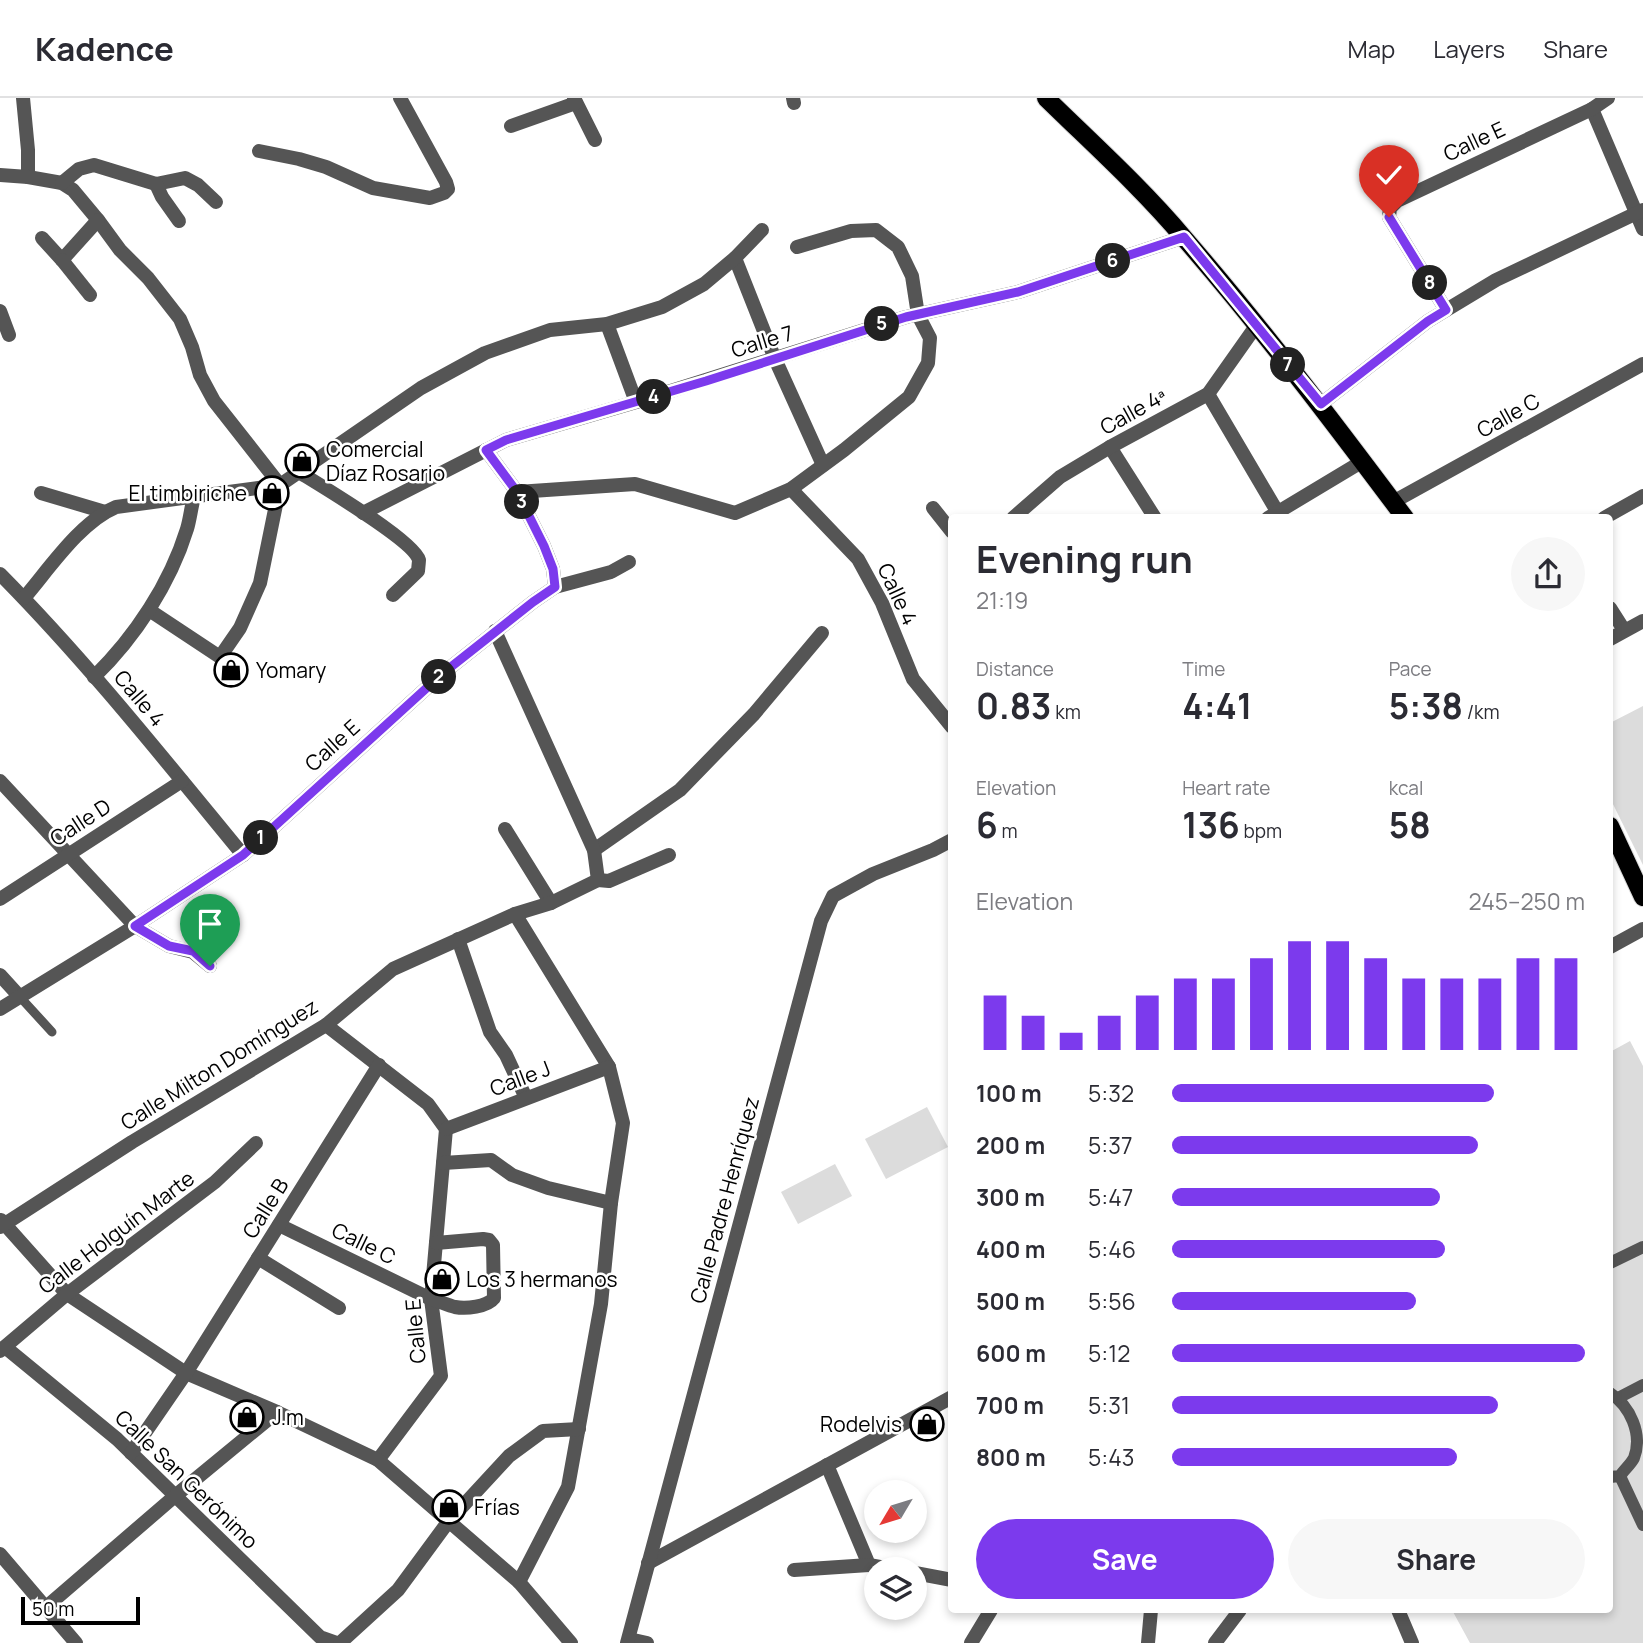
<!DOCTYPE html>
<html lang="en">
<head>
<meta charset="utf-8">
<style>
	:root { --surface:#fff; --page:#f7f7f7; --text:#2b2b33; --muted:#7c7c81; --line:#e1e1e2; --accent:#7c3aed }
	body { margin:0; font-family:Manrope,sans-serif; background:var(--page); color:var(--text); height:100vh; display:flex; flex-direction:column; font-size:26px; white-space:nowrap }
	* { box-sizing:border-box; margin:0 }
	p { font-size:23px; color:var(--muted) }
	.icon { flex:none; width:38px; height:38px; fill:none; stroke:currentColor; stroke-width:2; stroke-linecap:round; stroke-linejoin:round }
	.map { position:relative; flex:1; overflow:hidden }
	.details { position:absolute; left:948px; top:416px; width:665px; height:1099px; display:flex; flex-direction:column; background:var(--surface); border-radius:7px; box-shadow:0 4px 10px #0003 }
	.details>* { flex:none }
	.needle { width:46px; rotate:232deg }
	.tools { position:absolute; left:864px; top:1382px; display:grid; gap:14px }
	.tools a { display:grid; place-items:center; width:63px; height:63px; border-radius:50%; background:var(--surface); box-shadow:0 4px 10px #0003; font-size:35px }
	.scale { position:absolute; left:21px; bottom:18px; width:119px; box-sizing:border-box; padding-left:7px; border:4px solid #000; border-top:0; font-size:19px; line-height:24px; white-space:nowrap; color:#000; -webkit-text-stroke:5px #fff; paint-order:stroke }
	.pin { position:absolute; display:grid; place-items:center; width:60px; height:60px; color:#fff; margin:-72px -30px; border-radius:50% 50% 50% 0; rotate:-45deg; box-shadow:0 0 7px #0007 }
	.pin .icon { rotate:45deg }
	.km { position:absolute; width:35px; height:35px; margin:-18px; border-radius:50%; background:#222; color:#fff; font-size:19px; line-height:35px; text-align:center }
	.round { display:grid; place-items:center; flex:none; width:74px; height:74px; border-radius:37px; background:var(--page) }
	.summary { display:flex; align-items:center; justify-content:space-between; height:119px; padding:0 28px }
	h1 { font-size:38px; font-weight:700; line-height:52px }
	.stats { display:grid; grid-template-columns:repeat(3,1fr); gap:10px; height:119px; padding:7px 28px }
	.stats div { display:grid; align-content:center }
	.stats b { font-size:35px; font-weight:700 }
	.stats small { font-size:19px; font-weight:400 }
	.stats p { font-size:19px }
	.chart { height:196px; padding:14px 28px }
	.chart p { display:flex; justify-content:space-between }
	.chart svg { width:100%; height:126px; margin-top:7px; stroke:var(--accent); stroke-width:6 }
	.primary-button { display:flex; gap:14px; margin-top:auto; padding:14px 28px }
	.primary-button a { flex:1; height:80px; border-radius:42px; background:var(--accent); color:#fff; font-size:28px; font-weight:700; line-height:80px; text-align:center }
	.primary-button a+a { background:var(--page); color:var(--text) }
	ul { padding:0 28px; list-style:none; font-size:23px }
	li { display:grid; grid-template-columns:112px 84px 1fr; align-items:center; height:52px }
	li i { height:18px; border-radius:9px; background:var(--accent) }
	header { display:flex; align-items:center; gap:42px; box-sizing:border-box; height:98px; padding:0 35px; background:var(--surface); border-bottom:2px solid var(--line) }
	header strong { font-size:33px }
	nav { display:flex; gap:38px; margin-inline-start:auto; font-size:24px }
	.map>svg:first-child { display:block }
</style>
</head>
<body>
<header>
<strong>Kadence</strong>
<nav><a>Map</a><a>Layers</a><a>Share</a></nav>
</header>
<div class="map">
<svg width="1643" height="1545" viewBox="0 0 1643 1545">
	<rect width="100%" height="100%" fill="#fff"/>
	<!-- green -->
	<g fill="#dcdcdc">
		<polygon points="1643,608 1643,767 1610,700 1610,625"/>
		<polygon points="1630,943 1643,968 1643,1545 1470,1545 1452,1512 1610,1512 1610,954"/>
		<polygon points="927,1009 948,1049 886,1081 865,1041"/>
		<polygon points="835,1066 852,1098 798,1126 781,1094"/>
	</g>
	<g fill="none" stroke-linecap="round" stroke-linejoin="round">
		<defs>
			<g id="primary">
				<path d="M1046 0C1093 46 1142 90 1184 140 1262 230 1334 325 1405 420"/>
				<polyline points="1610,728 1643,799"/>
			</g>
		</defs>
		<!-- primary casing -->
		<use href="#primary" stroke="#dbdbdb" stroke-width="20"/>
		<!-- service -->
		<polyline stroke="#555" stroke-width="9" points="20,899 52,934"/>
		<!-- pedestrian -->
		<g stroke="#555" stroke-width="12">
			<polyline points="1610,1165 1643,1149"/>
			<path d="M1610 1295C1630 1308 1643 1336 1634 1360 1631 1366 1624 1372 1620 1378L1610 1379"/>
			<polyline points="1618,1300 1643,1287"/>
			<polyline points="1620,1378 1643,1427"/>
		</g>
		<!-- minor -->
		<g stroke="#555" stroke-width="14">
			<polyline points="23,0 28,52 28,79"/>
			<polyline points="574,0 595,42"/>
			<polyline points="793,0 794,5"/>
			<polyline points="1592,11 1643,131"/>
			<polyline points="511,28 576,5"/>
			<polyline points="259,53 299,61 326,69 373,90 430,100 444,95 448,91 446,84 400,0"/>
			<polyline points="0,77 28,79 62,85 73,92 98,122 120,152 148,180 180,221 192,249 200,277 214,303 280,387 260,485 240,530 220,559 149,512"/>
			<polyline points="62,85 79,71 94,67 156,86 185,80 198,87 216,104"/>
			<polyline points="156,86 162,99 179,123"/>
			<polyline points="42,140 62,162 98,122"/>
			<polyline points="735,160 775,261 823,367"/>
			<polyline points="62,162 90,197"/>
			<polyline points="1446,212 1389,119 1390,110 1397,103 1592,11 1608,0"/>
			<polyline points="0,213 9,237"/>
			<polyline points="607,226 636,304"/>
			<polyline points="1208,296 1281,420"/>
			<polyline points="1321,306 1428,223 1496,182 1643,112"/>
			<polyline points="1110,349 1155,420"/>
			<path d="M299 374C320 387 414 443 419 462 419 463 418 473 418 473L393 497"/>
			<polyline points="791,391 858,461 882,505 913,581 952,629"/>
			<polyline points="517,394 635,386 735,415 791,391 844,352 909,299 928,265 930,240 918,217 912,178 898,149 876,132 851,133 797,149"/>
			<polyline points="41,395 105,414"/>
			<polyline points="1393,404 1643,266"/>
			<polyline points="933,410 952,434"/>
			<polyline points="363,415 506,342 636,304 906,219 1018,194 1184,139"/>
			<polyline points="1013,420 1060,379 1110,349 1208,296 1256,228"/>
			<polyline points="1268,420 1363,363"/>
			<polyline points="1604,420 1643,398"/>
			<path d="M0 476C87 564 164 661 243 757"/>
			<polyline points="555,489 611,474 629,464"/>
			<path d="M24 500C49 471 80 424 116 409L280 387 421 290 485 255 550 232 607 226 662 209 704 186 735 160 762 132"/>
			<polyline points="1610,510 1624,532"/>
			<polyline points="1610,541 1643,523"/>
			<path d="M94 579C135 539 170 486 187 431 190 421 191 410 194 399"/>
			<polyline points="0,683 135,828 169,848 193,854 210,868"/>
			<polyline points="505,731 551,805"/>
			<polyline points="594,752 680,692 754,616 822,535"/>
			<polyline points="598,782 609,783 669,757"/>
			<polyline points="0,801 182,683"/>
			<polyline points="515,816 609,969 623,1025 611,1105 601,1206 568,1389 519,1484"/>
			<polyline points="458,841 490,934 506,957 526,1000"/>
			<polyline points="1610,849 1643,831"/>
			<polyline points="0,877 20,899"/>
			<polyline points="0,911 135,828 243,757 442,576 533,504 555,489 553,471 544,448 517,394 486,352"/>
			<polyline points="326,927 428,1006 446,1031 431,1201 441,1278 378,1362"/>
			<polyline points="446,1031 609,969"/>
			<polyline points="443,1065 491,1062 512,1077 548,1090 611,1105"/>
			<polyline points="1,1122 67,1196 186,1275 277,1314 378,1362 519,1484 571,1545"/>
			<path d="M279 1127 431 1201C439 1203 447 1207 455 1209 466 1211 487 1209 494 1200L493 1147 489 1142 483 1141 436 1145"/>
			<polyline points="0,1129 132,1044 326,927 393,871 515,816 551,805 598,782 594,752 495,533"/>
			<polyline points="258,1160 339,1210"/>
			<polyline points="5,1249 117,1341 320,1539 337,1545"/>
			<polyline points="0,1253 67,1196 215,1084 256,1045"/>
			<polyline points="131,1355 186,1275 379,967"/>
			<polyline points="827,1367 869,1467 896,1472"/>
			<polyline points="648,1465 952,1299"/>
			<polyline points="794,1472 869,1467"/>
			<polyline points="915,1475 952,1482"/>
			<polyline points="45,1510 175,1398 277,1314"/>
			<polyline points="1398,1512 1412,1545"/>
			<polyline points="629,1541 647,1545"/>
			<polyline points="340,1545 398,1492 448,1424 509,1358 543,1333 579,1331"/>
			<polyline points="627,1545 821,823 833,798 873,776 933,752 952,742"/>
			<polyline points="971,1545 991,1512"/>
			<polyline points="1148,1545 1151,1512"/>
			<polyline points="1215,1545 1240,1512"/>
		</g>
		<!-- tertiary -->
		<polyline stroke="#555" stroke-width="14" points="0,1456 76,1545"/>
		<!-- primary -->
		<use href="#primary" stroke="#000" stroke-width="18"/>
	</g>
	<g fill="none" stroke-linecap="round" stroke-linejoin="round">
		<defs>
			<polyline id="route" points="210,868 193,853 169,848 135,828 243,757 442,576 533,504 555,489 553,471 544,448 517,394 486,352 506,342 706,283 906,219 1018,194 1184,139 1321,306 1428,223 1446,212 1389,119"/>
		</defs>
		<!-- route casing -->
		<use href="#route" stroke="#fff" stroke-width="14"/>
		<!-- route -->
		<use href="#route" stroke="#7c3aed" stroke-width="9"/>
	</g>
	<!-- icons -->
	<defs>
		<symbol id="shop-ring" viewBox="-11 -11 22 22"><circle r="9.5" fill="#fff" stroke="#000" stroke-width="1.5"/><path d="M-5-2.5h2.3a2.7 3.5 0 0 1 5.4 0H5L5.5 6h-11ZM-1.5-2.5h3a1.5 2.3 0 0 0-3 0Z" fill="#000"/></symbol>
	</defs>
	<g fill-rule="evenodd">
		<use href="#shop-ring" x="283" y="344" width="38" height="38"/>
		<use href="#shop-ring" x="253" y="376" width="38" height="38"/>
		<use href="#shop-ring" x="212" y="553" width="38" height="38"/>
		<use href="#shop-ring" x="423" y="1162" width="38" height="38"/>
		<use href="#shop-ring" x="228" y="1300" width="38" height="38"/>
		<use href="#shop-ring" x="908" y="1307" width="38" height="38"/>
		<use href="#shop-ring" x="430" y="1390" width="38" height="38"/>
	</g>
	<g text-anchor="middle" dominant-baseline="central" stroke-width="5" stroke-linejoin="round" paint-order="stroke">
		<!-- street labels -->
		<g font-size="21" fill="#000" stroke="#fff">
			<text transform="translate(1474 43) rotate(-25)">Calle E</text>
			<text transform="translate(762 243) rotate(-17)">Calle 7</text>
			<text transform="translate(1133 313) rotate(-29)">Calle 4ª</text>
			<text transform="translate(1508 317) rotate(-29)">Calle C</text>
			<text transform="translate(898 496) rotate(65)">Calle 4</text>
			<text transform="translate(140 600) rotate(50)">Calle 4</text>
			<text transform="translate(332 647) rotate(-42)">Calle E</text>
			<text transform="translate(80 724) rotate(-33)">Calle D</text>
			<text transform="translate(219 966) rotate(-32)">Calle Milton Domínguez</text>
			<text transform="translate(520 980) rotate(-21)">Calle J</text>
			<text transform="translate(724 1102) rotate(-75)">Calle Padre Henríquez</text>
			<text transform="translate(265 1110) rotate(-58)">Calle B</text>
			<text transform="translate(116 1134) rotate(-37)">Calle Holguín Marte</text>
			<text transform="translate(364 1145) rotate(26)">Calle C</text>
			<text transform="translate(415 1233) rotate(-95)">Calle E</text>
			<text transform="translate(187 1381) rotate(44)">Calle San Gerónimo</text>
		</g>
		<!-- poi labels -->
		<g font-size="21" fill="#000" stroke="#fff" text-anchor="start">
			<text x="326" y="351">Comercial<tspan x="326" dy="24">Díaz Rosario</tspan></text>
			<text x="247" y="395" text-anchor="end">El timbiriche</text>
			<text x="256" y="572">Yomary</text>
			<text x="466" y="1181">Los 3 hermanos</text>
			<text x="272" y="1319">J.m</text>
			<text x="902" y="1326" text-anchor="end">Rodelvis</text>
			<text x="474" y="1409">Frías</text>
		</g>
	</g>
</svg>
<div class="tools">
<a><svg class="needle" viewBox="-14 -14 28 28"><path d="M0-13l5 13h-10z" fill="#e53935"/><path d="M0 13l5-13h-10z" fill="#7c7c81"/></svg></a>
<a><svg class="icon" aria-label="layers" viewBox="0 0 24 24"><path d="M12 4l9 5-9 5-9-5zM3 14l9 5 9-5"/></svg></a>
</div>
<div class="scale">50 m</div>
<div class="pin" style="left:210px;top:868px;background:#1e9e55"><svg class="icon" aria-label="arrive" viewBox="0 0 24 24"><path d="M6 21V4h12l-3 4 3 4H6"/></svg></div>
<div class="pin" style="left:1389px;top:119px;background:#d93025"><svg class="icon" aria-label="check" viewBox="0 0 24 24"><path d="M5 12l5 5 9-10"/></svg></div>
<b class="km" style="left:261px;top:740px">1</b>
<b class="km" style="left:439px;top:579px">2</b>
<b class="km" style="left:522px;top:404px">3</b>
<b class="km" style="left:654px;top:299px">4</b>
<b class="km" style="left:882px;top:226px">5</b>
<b class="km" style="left:1113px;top:163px">6</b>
<b class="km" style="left:1288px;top:267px">7</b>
<b class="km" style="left:1430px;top:185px">8</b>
<section class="details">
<div class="summary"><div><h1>Evening run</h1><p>21:19</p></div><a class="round"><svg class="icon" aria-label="share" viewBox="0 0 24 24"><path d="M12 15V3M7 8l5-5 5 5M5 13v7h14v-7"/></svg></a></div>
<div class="stats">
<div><p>Distance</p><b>0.83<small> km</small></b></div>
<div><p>Time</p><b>4:41</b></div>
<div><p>Pace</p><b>5:38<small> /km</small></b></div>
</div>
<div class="stats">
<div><p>Elevation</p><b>6<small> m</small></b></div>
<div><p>Heart rate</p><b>136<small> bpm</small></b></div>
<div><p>kcal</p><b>58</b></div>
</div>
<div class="chart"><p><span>Elevation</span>245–250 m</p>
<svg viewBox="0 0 160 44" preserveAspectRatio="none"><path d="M5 44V25M15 44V32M25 44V38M35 44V32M45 44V25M55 44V19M65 44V19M75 44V12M85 44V6M95 44V6M105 44V12M115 44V19M125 44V19M135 44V19M145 44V12M155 44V12"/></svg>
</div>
<ul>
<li><b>100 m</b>5:32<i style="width:78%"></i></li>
<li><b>200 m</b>5:37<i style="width:74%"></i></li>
<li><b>300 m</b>5:47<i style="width:65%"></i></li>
<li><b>400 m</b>5:46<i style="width:66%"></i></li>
<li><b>500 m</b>5:56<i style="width:59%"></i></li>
<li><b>600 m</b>5:12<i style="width:100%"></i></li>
<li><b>700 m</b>5:31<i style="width:79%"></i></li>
<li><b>800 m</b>5:43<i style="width:69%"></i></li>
</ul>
<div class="primary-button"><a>Save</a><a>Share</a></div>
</section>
</div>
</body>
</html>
